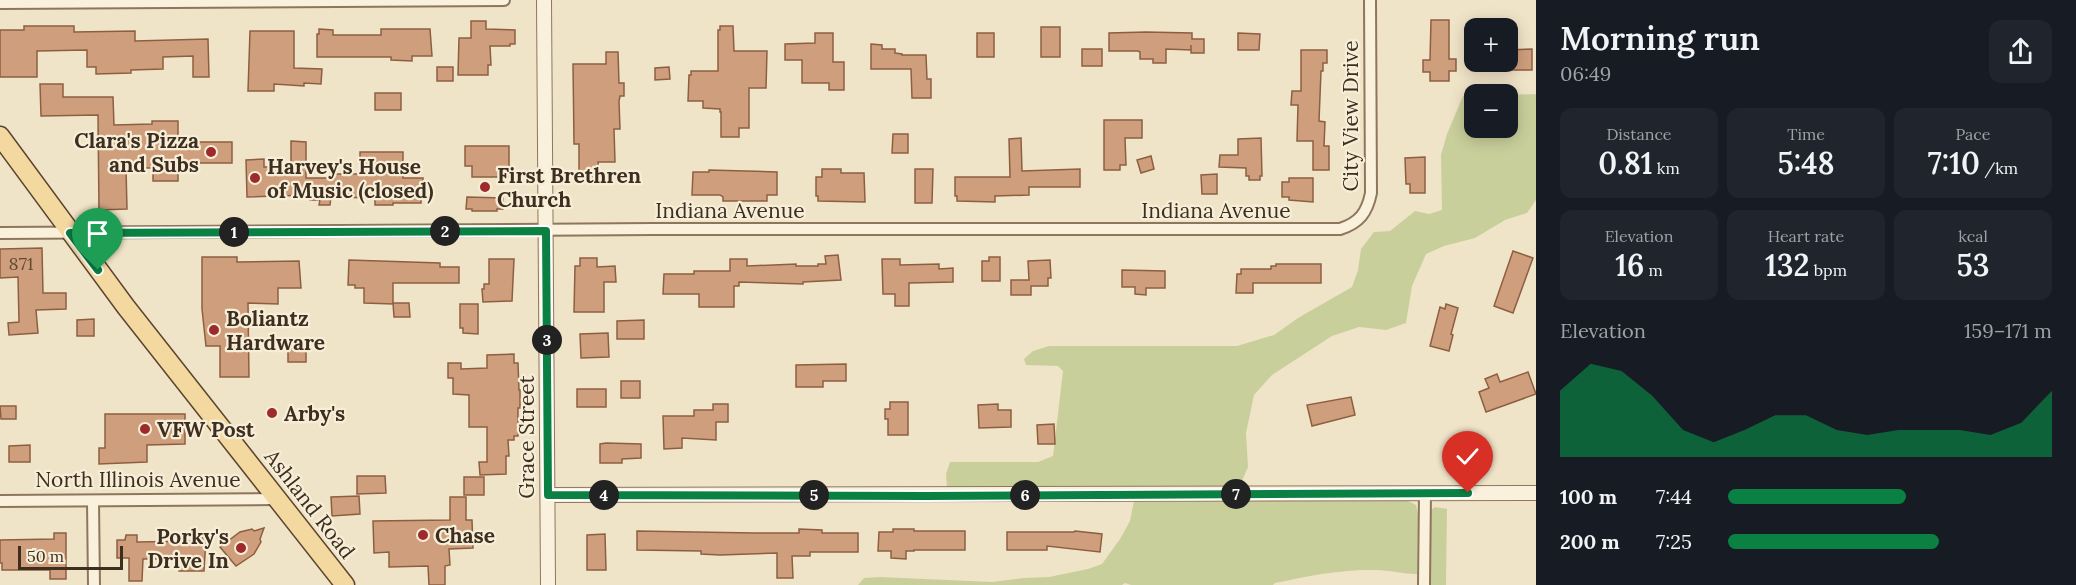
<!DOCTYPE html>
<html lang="en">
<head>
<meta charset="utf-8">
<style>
	:root { --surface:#171b24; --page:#20242c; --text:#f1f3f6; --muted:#9ea1a6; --accent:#0b8043 }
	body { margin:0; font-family:Lora,serif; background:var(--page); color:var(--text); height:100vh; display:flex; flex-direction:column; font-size:22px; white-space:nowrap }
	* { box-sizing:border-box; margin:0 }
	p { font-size:20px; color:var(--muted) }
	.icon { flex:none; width:33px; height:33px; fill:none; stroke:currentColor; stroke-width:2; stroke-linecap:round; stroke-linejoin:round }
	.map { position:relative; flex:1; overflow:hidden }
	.details { display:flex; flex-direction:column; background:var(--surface); width:540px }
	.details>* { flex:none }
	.controls { position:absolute; left:1464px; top:18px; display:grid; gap:12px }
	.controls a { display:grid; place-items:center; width:54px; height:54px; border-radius:12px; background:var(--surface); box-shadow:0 3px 15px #0003; font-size:30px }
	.scale { position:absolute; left:18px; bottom:15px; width:105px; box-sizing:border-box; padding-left:6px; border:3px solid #3d2e20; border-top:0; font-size:16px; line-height:21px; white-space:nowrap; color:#3d2e20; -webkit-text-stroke:4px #f7eed8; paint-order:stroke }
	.pin { position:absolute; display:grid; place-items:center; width:51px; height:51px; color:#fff; margin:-62px -26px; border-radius:50% 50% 50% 0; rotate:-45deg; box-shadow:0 0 6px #0007 }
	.pin .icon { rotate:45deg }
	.km { position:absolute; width:30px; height:30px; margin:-15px; border-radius:50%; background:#222; color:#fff; font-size:16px; line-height:30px; text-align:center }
	.round { display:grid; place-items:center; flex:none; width:63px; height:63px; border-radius:12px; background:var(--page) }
	.head { display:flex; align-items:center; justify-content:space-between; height:102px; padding:0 24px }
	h1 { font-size:33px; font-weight:600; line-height:45px }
	.figures { display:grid; grid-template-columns:repeat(3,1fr); gap:9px; height:102px; padding:6px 24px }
	.figures div { display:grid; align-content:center; border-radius:12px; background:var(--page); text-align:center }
	.figures b { font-size:30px; font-weight:600 }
	.figures small { font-size:16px; font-weight:400 }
	.figures p { font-size:16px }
	.chart { height:168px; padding:12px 24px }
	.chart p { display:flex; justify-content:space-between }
	.chart svg { width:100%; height:108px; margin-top:6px; fill:var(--accent); opacity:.7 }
	ul { padding:0 24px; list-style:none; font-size:20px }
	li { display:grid; grid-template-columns:96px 72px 1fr; align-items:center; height:45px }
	li i { height:15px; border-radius:8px; background:var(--accent) }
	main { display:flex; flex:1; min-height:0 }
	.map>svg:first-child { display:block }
</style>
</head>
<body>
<main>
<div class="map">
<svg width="1536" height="585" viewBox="0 0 1536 585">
	<rect width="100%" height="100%" fill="#f0e4c8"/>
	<!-- green -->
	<g fill="#c9cf9b">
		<polygon points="1482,93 1507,94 1474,94 1474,128 1508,128 1508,95 1536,94 1536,200 1527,213 1505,220 1475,238 1444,246 1426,254 1412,286 1406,323 1386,330 1359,327 1332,336 1272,375 1254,395 1246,433 1248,467 1242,481 1242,487 947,489 946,474 950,462 1038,462 1053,456 1063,371 1058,366 1026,365 1024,359 1033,351 1049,346 1237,346 1274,335 1298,318 1352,287 1358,270 1361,249 1374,232 1390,231 1415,211 1429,214 1442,210 1441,155 1447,134 1463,96"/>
		<path d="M1134 501H1408L1416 505 1418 514 1417 574C1403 574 1390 570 1376 570 1342 569 1308 576 1275 583L1273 585H1131L1125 583 1122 585H858L864 578 880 577 992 582 1023 578 1049 577 1088 569 1102 564 1120 539 1130 521Z"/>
		<polygon points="1435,507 1447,509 1446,585 1430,585 1431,510"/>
	</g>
	<!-- building -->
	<g fill="#cf9f7d" stroke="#8d5f41" stroke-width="1.5">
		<polygon points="1431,20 1449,20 1449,59 1456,59 1456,71 1449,71 1449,81 1430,81 1430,72 1423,72 1423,60 1430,60"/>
		<polygon points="471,21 486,21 486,29 515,30 515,44 510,44 510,46 490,46 491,65 488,65 488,75 458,75 459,38 471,38"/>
		<polygon points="24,26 74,26 74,32 135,31 135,41 208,39 209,77 193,77 193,56 163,57 163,69 131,70 131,73 96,74 96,67 87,67 87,50 37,51 37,77 0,77 0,30 24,30"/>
		<polygon points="720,26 733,26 734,51 767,51 766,88 749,88 749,128 739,128 739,137 721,137 721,112 720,112 720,109 703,108 703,101 688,101 689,75 691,75 691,71 718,71 718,30 720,30"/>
		<rect x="1041" y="27" width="19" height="30"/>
		<polygon points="319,29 333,30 333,35 381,35 381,29 430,29 432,56 412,56 412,61 391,60 391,57 317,57 317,34 319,34"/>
		<polygon points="250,31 294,31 294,68 322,69 321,84 304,83 304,86 274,84 274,91 248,91"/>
		<polygon points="1146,32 1192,33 1192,39 1204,39 1204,53 1191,53 1191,45 1191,50 1166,49 1166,63 1153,63 1153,59 1140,59 1140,52 1138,51 1109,51 1109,33"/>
		<polygon points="815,33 833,33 833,62 844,62 844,90 829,90 829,83 802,83 802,60 785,60 785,44 815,43"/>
		<rect x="977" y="33" width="17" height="24"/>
		<polygon points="1238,33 1260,34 1259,50 1238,50"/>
		<polygon points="871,44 882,45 882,49 895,49 895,53 902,54 902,55 926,55 927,79 931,79 931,98 912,98 911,69 871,69"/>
		<rect x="1082" y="49" width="20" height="17"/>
		<polygon points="1532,49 1532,70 1508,70 1508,50"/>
		<polygon points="1301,50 1327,50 1327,63 1323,63 1323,71 1321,71 1319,121 1325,122 1324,146 1329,146 1329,170 1313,170 1313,141 1297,141 1298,105 1291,105 1292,91 1301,91"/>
		<polygon points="606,52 618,52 619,83 624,83 624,96 620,96 619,101 620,129 614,129 615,162 598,162 599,178 579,178 579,144 574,144 573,64 606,64"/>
		<rect x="437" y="67" width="16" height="14"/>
		<polygon points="669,67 670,79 655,80 655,68"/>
		<polygon points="40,84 63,84 63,97 113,97 114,125 152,124 152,121 178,121 178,142 232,142 232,163 178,163 178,181 153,181 153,168 126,168 127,209 99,210 98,115 41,116"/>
		<rect x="375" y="93" width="26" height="17"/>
		<polygon points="1104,120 1142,120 1142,138 1125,138 1126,165 1120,165 1120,170 1104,170"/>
		<polygon points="893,134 908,134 908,153 892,153"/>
		<polygon points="1021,138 1022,171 1080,169 1080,187 1029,187 1029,195 995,196 995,202 957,201 957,196 955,196 955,177 1010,177 1009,139"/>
		<polygon points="1261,138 1262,176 1260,176 1260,180 1249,180 1249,176 1246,176 1246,168 1219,167 1220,155 1238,155 1238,139"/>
		<polygon points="291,141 306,142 306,178 330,178 330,174 360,174 360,152 403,152 403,178 423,178 423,197 421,197 421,203 393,203 393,205 375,205 375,198 331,197 330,205 319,205 320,200 310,200 310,195 247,197 246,160 264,159 264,167 291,167"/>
		<polygon points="465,146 509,146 509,166 513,166 513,177 472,177 472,166 465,166"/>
		<polygon points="1151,156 1154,169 1141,173 1137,160"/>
		<polygon points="1425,157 1425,193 1410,193 1410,184 1406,184 1405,158"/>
		<polygon points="822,169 841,169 841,173 864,173 865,202 818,201 818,196 816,196 816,177 822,177"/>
		<polygon points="915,169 933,169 932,203 915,203"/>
		<polygon points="709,170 777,172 777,195 767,195 767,201 723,201 723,197 720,195 692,195 693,172 709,172"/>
		<polygon points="1217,174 1217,194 1202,194 1201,175"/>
		<polygon points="1289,178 1313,178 1313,202 1289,200 1289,197 1282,197 1282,182 1289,182"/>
		<polygon points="467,197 503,198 503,209 497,209 497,211 472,211 472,209 466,209"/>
		<polygon points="42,248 43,293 66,293 66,309 36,310 38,333 9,335 8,323 19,322 18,277 0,278 0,249"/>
		<polygon points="1513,251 1533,258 1513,313 1494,306"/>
		<polygon points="838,255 841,280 803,282 803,284 739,282 739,286 734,286 734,307 699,307 699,294 663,294 664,274 694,274 694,271 730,271 730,259 747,259 747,266 796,264 796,266 818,266 818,264 826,264 825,256"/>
		<polygon points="202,257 237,257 237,262 299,261 301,288 278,288 278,304 248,303 249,377 220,377 220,346 206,346 202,309"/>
		<polygon points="989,257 1000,257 1000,281 982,281 982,261 989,261"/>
		<polygon points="580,258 597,258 597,267 615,266 616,282 604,282 604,312 574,312 575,266 580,266"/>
		<polygon points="489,259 514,259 512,301 483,302 482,289 484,289 484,284 489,284"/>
		<polygon points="882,259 900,259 900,265 939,264 939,269 953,268 953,282 909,283 909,306 895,306 895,294 883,294"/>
		<polygon points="349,260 440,263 440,267 459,267 459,283 393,283 393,304 364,303 364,288 355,288 355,285 348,285"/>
		<polygon points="1050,260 1051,278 1048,278 1048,286 1031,286 1031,295 1011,295 1011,280 1029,280 1028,261"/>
		<polygon points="1276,264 1321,264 1321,283 1253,283 1253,293 1236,293 1237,274 1241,274 1241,269 1271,269 1271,266 1276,266"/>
		<polygon points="1122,270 1165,271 1165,288 1146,288 1146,295 1135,294 1135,287 1122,287"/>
		<polygon points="393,303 409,303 410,317 394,317"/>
		<polygon points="460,304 478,304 478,334 463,333 463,328 460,328"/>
		<polygon points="1446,304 1458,308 1451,334 1453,335 1449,351 1430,346 1440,307 1445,309"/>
		<polygon points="94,319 94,336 77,336 77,320"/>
		<polygon points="644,320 644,339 617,339 617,321"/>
		<polygon points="608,333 609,357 581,358 580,334"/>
		<rect x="288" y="348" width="18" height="14"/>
		<polygon points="514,354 514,363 518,363 519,390 520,390 520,408 518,408 518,436 514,436 514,440 508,440 509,456 506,456 506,474 480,475 479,462 487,462 487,427 469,427 469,395 453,394 453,378 448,378 448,363 461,363 461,369 487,368 487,355"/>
		<polygon points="846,364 846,381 823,381 823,387 796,387 796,365"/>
		<polygon points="1528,372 1536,394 1486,412 1479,392 1489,388 1485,379 1497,374 1500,382"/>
		<rect x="621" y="381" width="19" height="17"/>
		<rect x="577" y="389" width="29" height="18"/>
		<polygon points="1351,397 1355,415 1312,426 1307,405"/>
		<polygon points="890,402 908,402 908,435 888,435 888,419 885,419 885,409 890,409"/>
		<polygon points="713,404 728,404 728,422 716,422 716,440 682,438 682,448 664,449 663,416 694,416 694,410 713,410"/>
		<polygon points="998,404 998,410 1011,410 1011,427 979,428 978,405"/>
		<polygon points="0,406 16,406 16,419 1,419"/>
		<polygon points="105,414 185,414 185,444 147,445 147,462 99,464 99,448 105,448"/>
		<polygon points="1054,424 1055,444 1038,444 1037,425"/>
		<polygon points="606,443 641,444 641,458 622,459 622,463 600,463 600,444"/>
		<polygon points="30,445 30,462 9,462 9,446"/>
		<polygon points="357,476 385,476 386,493 357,494"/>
		<rect x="464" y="477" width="20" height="18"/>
		<polygon points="359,496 360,514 332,516 331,497"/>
		<polygon points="450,497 466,497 466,520 472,520 473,548 449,549 450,565 445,566 445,585 429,585 428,566 389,567 389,552 374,553 373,521 450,520"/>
		<polygon points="264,528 260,539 261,542 254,554 236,566 220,547 240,532 252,529 254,531"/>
		<polygon points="799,529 822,530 822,533 858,533 858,552 810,552 810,556 792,556 793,578 777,578 777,553 720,555 701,554 701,551 637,550 637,531 754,533 799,533"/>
		<polygon points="893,529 914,529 914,531 965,531 965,550 914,550 914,551 906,551 906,559 891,558 891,551 878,551 879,532 893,532"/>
		<polygon points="1075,531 1102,534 1100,552 1047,546 1047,550 1007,550 1007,532 1074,532"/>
		<polygon points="54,533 66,533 66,579 50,579 50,570 2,570 2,563 0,563 0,540 54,539"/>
		<polygon points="605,534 606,570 587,570 587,535"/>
		<polygon points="126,535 137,535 137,542 195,541 195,538 206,538 204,571 179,571 179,559 143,559 142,581 129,581 129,558 117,558 117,540 125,540"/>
	</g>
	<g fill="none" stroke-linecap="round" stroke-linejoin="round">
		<defs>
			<g id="minor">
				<polyline points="0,3 504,0"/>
				<path d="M0 233 654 229H1340C1359 223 1367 213 1371 193L1370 0"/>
				<polyline points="0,501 277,499"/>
				<polyline points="93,501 94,585"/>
				<polyline points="1424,585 1425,493"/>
			</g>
			<g id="tertiary">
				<polyline points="544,0 548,585"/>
				<polyline points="548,495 1536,493"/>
			</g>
			<polyline id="primary" points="0,136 126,307 345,585"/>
		</defs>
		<!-- minor casing -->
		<use href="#minor" stroke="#8d765c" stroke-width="14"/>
		<!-- tertiary casing -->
		<use href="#tertiary" stroke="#8d765c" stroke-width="16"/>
		<!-- primary casing -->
		<use href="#primary" stroke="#5b4430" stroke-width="21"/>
		<!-- minor -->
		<use href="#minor" stroke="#faf1dc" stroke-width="10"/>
		<!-- tertiary -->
		<use href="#tertiary" stroke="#faf1dc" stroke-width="14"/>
		<!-- primary -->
		<use href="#primary" stroke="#f3d9a0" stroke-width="18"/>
	</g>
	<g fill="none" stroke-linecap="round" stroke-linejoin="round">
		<defs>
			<polyline id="route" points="98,270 70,233 546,231 548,495 926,496 1468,493"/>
		</defs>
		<!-- route casing -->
		<use href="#route" stroke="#fff" stroke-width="12"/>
		<!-- route -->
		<use href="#route" stroke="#0b8043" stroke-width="8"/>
	</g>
	<!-- markers -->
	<g fill="#9e2a2b" stroke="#f7eed8" stroke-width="2">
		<circle cx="211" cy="152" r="6"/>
		<circle cx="255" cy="178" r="6"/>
		<circle cx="485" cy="187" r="6"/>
		<circle cx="214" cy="330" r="6"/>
		<circle cx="272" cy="413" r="6"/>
		<circle cx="145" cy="429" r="6"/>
		<circle cx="423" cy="535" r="6"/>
		<circle cx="241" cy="548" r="6"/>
	</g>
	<g text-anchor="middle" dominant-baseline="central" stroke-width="4.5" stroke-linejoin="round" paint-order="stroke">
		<!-- number labels -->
		<g font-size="18" fill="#624a37">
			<text x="21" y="263">871</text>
		</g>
		<!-- street labels -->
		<g font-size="21" fill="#3d2e20" stroke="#f7eed8">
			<text transform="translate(1350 116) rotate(-90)">City View Drive</text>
			<text x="730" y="210">Indiana Avenue</text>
			<text x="1216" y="210">Indiana Avenue</text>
			<text transform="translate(526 437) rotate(-90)">Grace Street</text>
			<text x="138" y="479">North Illinois Avenue</text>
			<text transform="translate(310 504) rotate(52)">Ashland Road</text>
		</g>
		<!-- poi labels -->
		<g font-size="21" font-weight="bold" fill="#3d2e20" stroke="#f7eed8" text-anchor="start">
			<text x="199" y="140" text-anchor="end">Clara's Pizza<tspan x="199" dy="24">and Subs</tspan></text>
			<text x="267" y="166">Harvey's House<tspan x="267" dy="24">of Music (closed)</tspan></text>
			<text x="497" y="175">First Brethren<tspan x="497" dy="24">Church</tspan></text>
			<text x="226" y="318">Boliantz<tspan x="226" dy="24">Hardware</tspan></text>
			<text x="284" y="413">Arby's</text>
			<text x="157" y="429">VFW Post</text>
			<text x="435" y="535">Chase</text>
			<text x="229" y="536" text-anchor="end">Porky's<tspan x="229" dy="24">Drive In</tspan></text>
		</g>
	</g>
</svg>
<div class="controls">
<a>+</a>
<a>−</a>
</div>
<div class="scale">50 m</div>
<div class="pin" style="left:98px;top:270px;background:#1e9e55"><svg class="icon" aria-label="arrive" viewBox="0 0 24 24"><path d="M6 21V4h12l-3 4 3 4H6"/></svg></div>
<div class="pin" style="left:1468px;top:493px;background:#d93025"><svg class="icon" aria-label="check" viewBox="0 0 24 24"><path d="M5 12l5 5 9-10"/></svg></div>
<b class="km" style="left:234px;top:232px">1</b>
<b class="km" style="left:445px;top:231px">2</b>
<b class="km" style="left:547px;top:340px">3</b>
<b class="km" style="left:604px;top:495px">4</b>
<b class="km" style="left:814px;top:495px">5</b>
<b class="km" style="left:1025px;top:495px">6</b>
<b class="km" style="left:1236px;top:494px">7</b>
</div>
<section class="details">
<div class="head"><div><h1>Morning run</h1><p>06:49</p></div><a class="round"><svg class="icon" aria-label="share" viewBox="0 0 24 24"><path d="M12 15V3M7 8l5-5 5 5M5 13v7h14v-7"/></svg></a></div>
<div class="figures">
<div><p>Distance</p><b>0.81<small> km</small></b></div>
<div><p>Time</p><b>5:48</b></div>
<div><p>Pace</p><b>7:10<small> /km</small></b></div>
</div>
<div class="figures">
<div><p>Elevation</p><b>16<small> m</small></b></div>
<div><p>Heart rate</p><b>132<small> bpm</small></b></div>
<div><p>kcal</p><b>53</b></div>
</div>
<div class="chart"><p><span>Elevation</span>159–171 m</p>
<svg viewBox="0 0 160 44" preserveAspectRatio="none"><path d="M0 44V17L10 6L20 9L30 19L40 33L50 38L60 33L70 27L80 27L90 33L100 35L110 33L120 33L130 33L140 35L150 30L160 17V44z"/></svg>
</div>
<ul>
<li><b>100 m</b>7:44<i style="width:55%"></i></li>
<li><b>200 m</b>7:25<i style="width:65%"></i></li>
</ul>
</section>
</main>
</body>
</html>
